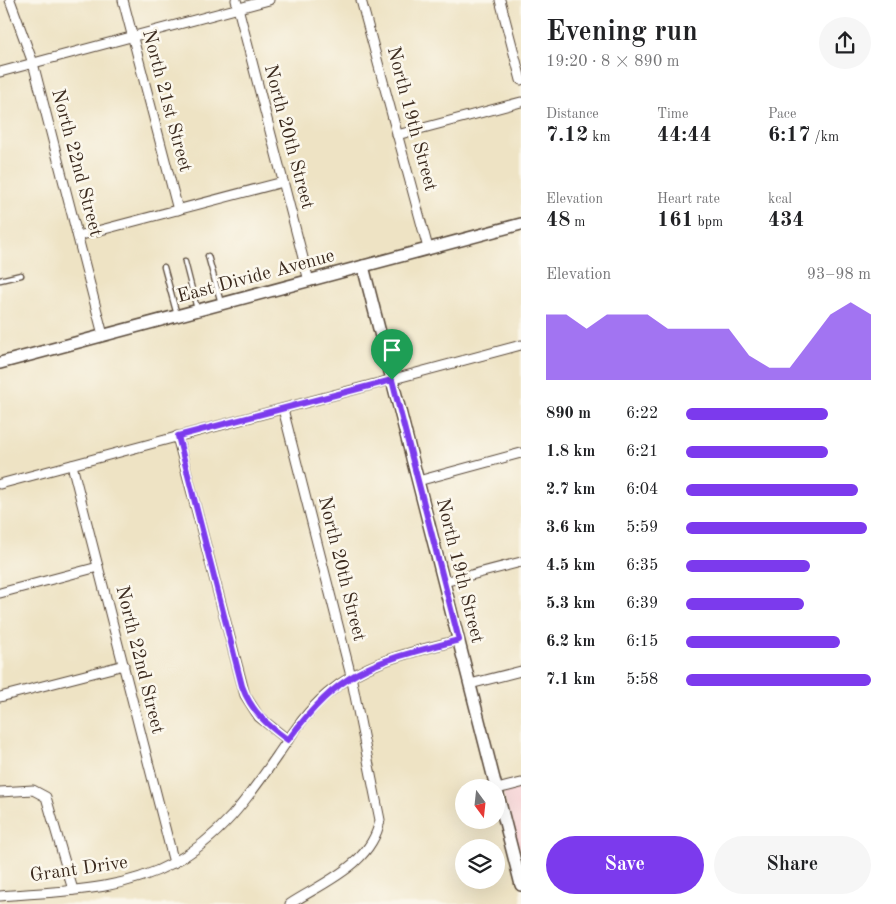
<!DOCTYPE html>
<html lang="en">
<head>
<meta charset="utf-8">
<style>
	:root { --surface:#fff; --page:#f6f6f6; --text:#202124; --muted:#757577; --accent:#7c3aed }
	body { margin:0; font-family:"Old Standard TT",serif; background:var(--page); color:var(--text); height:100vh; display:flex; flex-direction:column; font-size:19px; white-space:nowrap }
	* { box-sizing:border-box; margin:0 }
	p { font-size:16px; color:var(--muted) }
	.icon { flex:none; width:28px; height:28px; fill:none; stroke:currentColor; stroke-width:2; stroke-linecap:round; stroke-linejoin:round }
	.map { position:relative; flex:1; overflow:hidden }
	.panel { display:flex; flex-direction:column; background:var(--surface); width:375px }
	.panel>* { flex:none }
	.needle { width:32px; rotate:165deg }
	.controls { position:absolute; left:455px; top:779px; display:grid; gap:10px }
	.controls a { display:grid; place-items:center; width:50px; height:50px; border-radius:50%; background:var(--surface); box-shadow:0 5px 20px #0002; font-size:25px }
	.pin { position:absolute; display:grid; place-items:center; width:42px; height:42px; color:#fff; margin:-51px -21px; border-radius:50% 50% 50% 0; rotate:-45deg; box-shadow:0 0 5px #0007 }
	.pin .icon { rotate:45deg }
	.round { display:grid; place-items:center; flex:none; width:52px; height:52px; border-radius:26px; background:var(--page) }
	.head { display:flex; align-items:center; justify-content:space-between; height:85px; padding:0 25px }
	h1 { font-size:28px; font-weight:700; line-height:38px }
	.metrics { display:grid; grid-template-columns:repeat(3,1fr); gap:8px; height:85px; padding:5px 25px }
	.metrics div { display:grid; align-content:center }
	.metrics b { font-size:21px; font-weight:700 }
	.metrics small { font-size:14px; font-weight:400 }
	.metrics p { font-size:14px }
	.chart { height:140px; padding:10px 25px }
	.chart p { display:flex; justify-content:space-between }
	.chart svg { width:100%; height:90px; margin-top:5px; fill:var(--accent); opacity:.7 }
	.action { display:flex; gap:10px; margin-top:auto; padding:10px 25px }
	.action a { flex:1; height:58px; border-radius:30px; background:var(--accent); color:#fff; font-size:20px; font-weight:700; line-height:58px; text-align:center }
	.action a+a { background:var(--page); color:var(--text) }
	ul { padding:0 25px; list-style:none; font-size:16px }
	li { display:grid; grid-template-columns:80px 60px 1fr; align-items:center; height:38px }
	li i { height:12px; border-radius:6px; background:var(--accent) }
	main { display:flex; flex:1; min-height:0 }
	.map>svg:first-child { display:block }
</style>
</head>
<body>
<main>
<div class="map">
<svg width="521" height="904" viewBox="0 0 521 904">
	<rect width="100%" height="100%" fill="#fbf7ec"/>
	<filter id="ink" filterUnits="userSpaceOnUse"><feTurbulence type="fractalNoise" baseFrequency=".02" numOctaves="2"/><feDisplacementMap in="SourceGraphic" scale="10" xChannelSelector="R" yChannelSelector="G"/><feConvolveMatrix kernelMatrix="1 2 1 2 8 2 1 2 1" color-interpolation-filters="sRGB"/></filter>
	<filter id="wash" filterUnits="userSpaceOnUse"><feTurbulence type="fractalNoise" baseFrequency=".0096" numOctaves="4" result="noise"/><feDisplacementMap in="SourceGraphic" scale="20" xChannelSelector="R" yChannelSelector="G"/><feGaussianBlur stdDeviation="1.12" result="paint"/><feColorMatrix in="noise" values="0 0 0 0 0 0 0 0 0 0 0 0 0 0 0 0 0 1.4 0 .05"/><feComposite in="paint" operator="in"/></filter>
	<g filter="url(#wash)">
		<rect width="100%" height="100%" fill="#eee3c4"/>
		<!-- built -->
		<polygon fill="#f7cfd4" points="521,787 521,861 503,793"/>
	</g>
	<g filter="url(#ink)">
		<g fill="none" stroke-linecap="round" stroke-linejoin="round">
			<defs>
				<g id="service">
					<polyline points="208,256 221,303"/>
					<polyline points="185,262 197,309"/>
					<polyline points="164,267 177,315"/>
					<polyline points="0,280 21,275"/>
				</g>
				<g id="minor">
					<polyline points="10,0 33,63 103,335"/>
					<polyline points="123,0 178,210"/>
					<polyline points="236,0 309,281"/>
					<polyline points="361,0 428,248"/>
					<polyline points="500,0 521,80"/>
					<polyline points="0,72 269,0"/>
					<polyline points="397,135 521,102"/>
					<polyline points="78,236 283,182"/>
					<path d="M283 409 351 676 380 820C372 864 324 882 290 904"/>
					<polyline points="177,436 245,695 259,717 288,740"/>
					<polyline points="72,465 174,863"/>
					<polyline points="418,481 521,453"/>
					<polyline points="0,484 521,345"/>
					<polyline points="444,582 521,562"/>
					<polyline points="0,593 98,567"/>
					<polyline points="470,684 521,671"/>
					<polyline points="0,697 124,665"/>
					<polyline points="497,789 521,783"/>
					<polyline points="0,792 33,790 46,797 73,890"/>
					<path d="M0 896C59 891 120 892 173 863 220 838 248 798 277 756 292 734 307 711 327 694 365 661 412 652 459 640"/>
				</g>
				<g id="tertiary">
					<polyline points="363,266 521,885"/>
					<polyline points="0,363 521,224"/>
				</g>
			</defs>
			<!-- service casing -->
			<use href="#service" stroke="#564637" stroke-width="7"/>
			<!-- minor casing -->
			<use href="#minor" stroke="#564637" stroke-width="11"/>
			<!-- tertiary casing -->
			<use href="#tertiary" stroke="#564637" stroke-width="14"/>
			<!-- service -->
			<use href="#service" stroke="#fff" stroke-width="4.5"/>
			<!-- minor -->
			<use href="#minor" stroke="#fff" stroke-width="9"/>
			<!-- tertiary -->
			<use href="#tertiary" stroke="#fff" stroke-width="11"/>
		</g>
	</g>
	<g fill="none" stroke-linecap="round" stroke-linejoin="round" filter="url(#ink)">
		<defs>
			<path id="route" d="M392 380 459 640C375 662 342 667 288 740 267 725 251 711 242 686L178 436Z"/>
		</defs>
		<!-- route casing -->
		<use href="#route" stroke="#fff" stroke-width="10"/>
		<!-- route -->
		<use href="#route" stroke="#7c3aed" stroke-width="6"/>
	</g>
	<g text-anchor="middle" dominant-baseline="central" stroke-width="5" stroke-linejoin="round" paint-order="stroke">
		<!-- street labels -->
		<g font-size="19" fill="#3b2a1e" stroke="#fbf7ec">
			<text transform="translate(166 101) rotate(75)">North 21st Street</text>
			<text transform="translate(411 119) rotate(75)">North 19th Street</text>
			<text transform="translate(288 137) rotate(75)">North 20th Street</text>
			<text transform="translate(76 163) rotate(75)">North 22nd Street</text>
			<text transform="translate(256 277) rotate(-15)">East Divide Avenue</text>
			<text transform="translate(341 569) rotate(76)">North 20th Street</text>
			<text transform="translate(459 571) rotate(76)">North 19th Street</text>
			<text transform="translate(139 660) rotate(76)">North 22nd Street</text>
			<text transform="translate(79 870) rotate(-8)">Grant Drive</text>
		</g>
	</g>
</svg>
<div class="controls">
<a><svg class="needle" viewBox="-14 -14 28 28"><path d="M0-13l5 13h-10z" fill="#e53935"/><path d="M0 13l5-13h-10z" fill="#757577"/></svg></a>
<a><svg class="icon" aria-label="layers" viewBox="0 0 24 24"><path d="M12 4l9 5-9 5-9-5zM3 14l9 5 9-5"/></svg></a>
</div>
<div class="pin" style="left:392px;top:380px;background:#1e9e55"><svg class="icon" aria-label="arrive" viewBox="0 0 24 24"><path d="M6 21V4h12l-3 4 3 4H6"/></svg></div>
</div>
<section class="panel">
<div class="head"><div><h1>Evening run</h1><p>19:20 · 8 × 890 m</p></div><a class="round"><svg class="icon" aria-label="share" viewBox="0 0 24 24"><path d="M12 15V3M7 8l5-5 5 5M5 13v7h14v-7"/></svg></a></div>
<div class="metrics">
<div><p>Distance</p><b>7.12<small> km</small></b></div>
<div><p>Time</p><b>44:44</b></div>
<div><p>Pace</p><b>6:17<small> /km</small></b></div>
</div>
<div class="metrics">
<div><p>Elevation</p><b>48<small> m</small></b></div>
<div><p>Heart rate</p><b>161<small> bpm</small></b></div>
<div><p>kcal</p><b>434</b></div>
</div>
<div class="chart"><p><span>Elevation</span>93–98 m</p>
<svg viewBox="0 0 160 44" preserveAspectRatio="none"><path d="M0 44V12L10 12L20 19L30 12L40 12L50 12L60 19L70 19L80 19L90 19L100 32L110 38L120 38L130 25L140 12L150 6L160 12V44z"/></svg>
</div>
<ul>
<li><b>890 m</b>6:22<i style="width:77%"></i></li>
<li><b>1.8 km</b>6:21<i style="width:77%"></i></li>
<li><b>2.7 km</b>6:04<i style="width:93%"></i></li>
<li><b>3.6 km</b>5:59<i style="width:98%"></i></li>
<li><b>4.5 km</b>6:35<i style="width:67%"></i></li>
<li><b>5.3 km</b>6:39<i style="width:64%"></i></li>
<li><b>6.2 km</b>6:15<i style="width:83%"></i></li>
<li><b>7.1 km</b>5:58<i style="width:100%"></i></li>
</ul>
<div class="action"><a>Save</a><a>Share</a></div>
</section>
</main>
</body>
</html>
